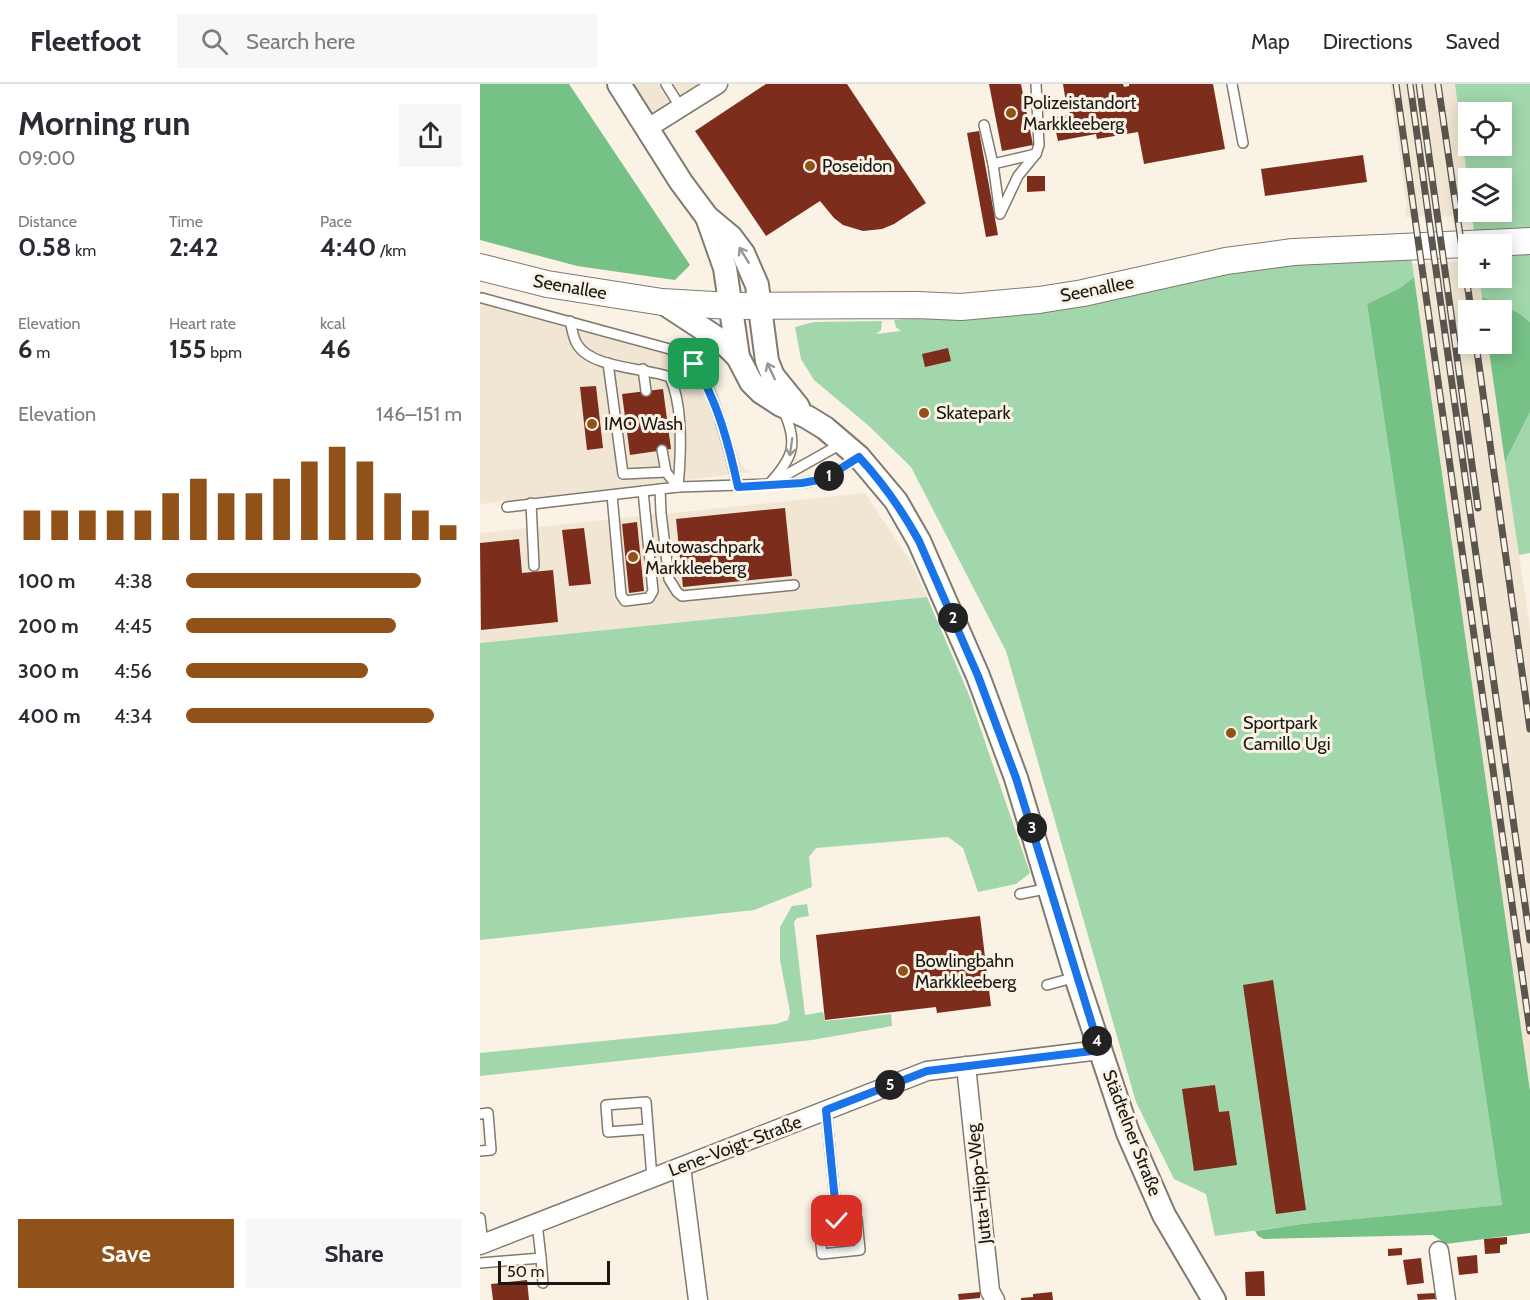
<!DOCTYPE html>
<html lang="en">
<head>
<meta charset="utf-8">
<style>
	:root { --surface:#fff; --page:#f7f7f7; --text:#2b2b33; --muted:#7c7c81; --line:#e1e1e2; --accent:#915219 }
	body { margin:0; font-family:Cabin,sans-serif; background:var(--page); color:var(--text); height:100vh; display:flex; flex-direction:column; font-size:22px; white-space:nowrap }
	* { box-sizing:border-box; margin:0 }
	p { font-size:20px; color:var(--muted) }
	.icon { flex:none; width:33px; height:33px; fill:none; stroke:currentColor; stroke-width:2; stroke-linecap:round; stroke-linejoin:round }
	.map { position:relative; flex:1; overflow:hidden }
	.drawer { display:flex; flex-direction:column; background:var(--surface); width:480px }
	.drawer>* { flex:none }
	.tools { position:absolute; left:978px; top:18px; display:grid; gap:12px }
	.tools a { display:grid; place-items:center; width:54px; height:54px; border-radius:0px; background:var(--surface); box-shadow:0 3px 15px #0003; font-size:30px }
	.scale { position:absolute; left:18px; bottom:15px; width:112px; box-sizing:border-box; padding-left:6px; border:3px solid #1a1813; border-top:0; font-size:16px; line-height:21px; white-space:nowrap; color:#1a1813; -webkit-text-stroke:4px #f9f2e5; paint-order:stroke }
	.pin { position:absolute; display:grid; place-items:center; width:51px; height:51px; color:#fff; margin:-26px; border-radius:12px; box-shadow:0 3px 9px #0006 }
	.km { position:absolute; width:30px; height:30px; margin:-15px; border-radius:50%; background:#222; color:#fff; font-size:16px; line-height:30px; text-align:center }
	.round { display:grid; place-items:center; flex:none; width:63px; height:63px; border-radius:0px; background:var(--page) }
	.headline { display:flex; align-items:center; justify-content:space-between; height:102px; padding:0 18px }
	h1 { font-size:33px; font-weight:700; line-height:45px }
	.stats { display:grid; grid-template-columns:repeat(3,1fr); gap:9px; height:102px; padding:6px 18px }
	.stats div { display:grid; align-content:center }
	.stats b { font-size:26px; font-weight:700 }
	.stats small { font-size:16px; font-weight:400 }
	.stats p { font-size:16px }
	.chart { height:168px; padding:12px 18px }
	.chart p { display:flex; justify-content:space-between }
	.chart svg { width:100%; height:108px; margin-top:6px; stroke:var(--accent); stroke-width:6 }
	.primary-button { display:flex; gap:12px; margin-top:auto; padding:12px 18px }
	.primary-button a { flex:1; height:69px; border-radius:0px; background:var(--accent); color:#fff; font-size:24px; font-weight:700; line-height:69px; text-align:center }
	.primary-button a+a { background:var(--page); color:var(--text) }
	ul { padding:0 18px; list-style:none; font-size:20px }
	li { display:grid; grid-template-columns:96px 72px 1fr; align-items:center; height:45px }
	li i { height:15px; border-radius:8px; background:var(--accent) }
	header { display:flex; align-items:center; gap:36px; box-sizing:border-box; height:84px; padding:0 30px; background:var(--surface); border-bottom:2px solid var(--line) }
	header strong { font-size:28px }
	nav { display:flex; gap:33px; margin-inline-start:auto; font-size:21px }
	.search { width:420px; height:54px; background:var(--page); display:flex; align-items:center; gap:15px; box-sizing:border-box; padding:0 21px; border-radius:0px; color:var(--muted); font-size:22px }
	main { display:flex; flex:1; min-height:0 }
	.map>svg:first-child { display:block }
</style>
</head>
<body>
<header>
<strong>Fleetfoot</strong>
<div class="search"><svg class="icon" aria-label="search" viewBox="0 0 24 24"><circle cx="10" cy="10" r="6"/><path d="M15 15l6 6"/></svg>Search here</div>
<nav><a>Map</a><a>Directions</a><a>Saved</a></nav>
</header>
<main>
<section class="drawer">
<div class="headline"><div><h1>Morning run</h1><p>09:00</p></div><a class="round"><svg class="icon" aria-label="share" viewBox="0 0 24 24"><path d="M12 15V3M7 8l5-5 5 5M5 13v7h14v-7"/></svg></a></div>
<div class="stats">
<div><p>Distance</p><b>0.58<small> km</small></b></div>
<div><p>Time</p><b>2:42</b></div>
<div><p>Pace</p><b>4:40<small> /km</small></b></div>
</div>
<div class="stats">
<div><p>Elevation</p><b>6<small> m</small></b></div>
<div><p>Heart rate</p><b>155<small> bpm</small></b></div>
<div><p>kcal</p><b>46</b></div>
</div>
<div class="chart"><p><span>Elevation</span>146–151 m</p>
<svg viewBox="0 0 160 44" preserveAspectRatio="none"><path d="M5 44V32M15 44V32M25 44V32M35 44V32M45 44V32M55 44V25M65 44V19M75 44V25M85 44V25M95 44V19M105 44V12M115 44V6M125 44V12M135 44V25M145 44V32M155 44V38"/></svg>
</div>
<ul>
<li><b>100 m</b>4:38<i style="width:85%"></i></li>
<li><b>200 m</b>4:45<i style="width:76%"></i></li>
<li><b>300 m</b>4:56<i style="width:66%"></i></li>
<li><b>400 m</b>4:34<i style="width:90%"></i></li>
</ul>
<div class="primary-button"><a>Save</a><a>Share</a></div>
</section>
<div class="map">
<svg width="1050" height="1216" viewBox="0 0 1050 1216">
	<rect width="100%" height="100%" fill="#f9f2e5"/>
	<!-- built -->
	<g fill="#f1e6d3">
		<polygon points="139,0 238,0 168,44"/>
		<polygon points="910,0 975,0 988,100 988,124 983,124 984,132 925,133 925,126 927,125"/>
		<polygon points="988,177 988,194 999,194 1004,226 988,226 988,260 1008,260 1050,544 1050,1007 932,180"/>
		<polygon points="0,207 187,258 212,269 233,295 260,377 263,383 272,388 0,420"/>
		<polygon points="385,409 432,480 447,513 0,559 0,449"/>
	</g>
	<!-- green -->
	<g fill="#a2d7ac" fill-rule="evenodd">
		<path d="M975 0H1050V157L995 159 992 128H1022V94H988V100ZM988 28H1022V62H988Z"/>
		<polygon points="1050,167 1050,238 1039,229 1002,213 999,194 1022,194 1022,170"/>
		<polygon points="931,171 934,193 920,204 887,220 1022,1121 822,1140 735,1152 726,1110 694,1095 656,1018 526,567 431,383 389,342 334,296 321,275 315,243 334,238 402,237 401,246 396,250 421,247 416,243 414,236 506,230 763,184"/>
		<polygon points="1050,328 1050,469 1039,471 1025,378"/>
		<polygon points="447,513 489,611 550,789 536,800 498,808 483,764 468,753 336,764 329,773 332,803 274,826 0,856 0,559"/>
		<polygon points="327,820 329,832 317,834 314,838 325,931 343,928 345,937 411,930 412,942 332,956 0,992 0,969 296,940 308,936 310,928 300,876 300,843 312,822"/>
	</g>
	<!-- forest -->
	<g fill="#75c186">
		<polygon points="0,0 89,0 210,181 195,196 97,182 0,156"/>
		<polygon points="934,193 1050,1007 1050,1149 966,1160 953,1151 784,1155 778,1152 775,1147 822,1140 1022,1121 887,220 920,204"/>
		<polygon points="1002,213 1039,229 1050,238 1050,328 1025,378 1008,260 1022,260 1022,226 1004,226"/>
	</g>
	<!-- building -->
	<g fill="#7c2d1c" fill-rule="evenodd">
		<polygon points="286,0 367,0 446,119 414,140 402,145 383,147 363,141 354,134 340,117 286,152 215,47"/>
		<polygon points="509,0 541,0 553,61 522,67"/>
		<path d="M583 0H643L644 3 649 2V0H733L745 65 664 80 658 48 617 55 616 50 578 57 573 34 590 30 589 25H587ZM651 14 652 19 611 26 610 21Z"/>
		<polygon points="499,47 518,151 506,153 487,49"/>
		<polygon points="883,71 887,98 785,112 781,85"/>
		<polygon points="547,92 565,92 565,107 547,108"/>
		<polygon points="468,264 471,277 445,283 442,270"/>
		<polygon points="116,302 123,364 107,366 100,303"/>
		<polygon points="183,305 191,365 150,371 142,310"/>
		<polygon points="305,424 312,492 203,503 196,435"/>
		<polygon points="157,438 164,507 149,509 142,440"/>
		<polygon points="104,444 111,500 89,502 82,446"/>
		<polygon points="39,455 42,489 73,486 78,538 1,546 0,459"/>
		<polygon points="500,832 511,922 457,929 456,923 345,936 336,851"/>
		<polygon points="793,896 826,1126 796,1130 763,901"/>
		<polygon points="735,1001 739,1028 749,1027 757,1081 714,1087 702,1005"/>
		<polygon points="1027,1153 1027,1160 1020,1161 1020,1169 1005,1170 1004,1155"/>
		<polygon points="922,1164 922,1171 908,1172 908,1165"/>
		<polygon points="997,1171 998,1189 979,1191 977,1173"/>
		<polygon points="941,1174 944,1199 927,1201 923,1176"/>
		<polygon points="784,1187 785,1212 766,1212 765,1188"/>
		<polygon points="47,1196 49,1216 13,1216 11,1200"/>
		<polygon points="500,1208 500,1214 479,1216 478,1210"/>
		<polygon points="572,1208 573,1216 541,1216 541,1214 553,1213 553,1210"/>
		<polygon points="956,1209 956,1215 938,1216 937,1210"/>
	</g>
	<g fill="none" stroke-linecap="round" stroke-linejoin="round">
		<defs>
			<g id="service">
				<polyline points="186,0 201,24"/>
				<polyline points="752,0 763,59"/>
				<polyline points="504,41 513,80 520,130 538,92 556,70"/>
				<polyline points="513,80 556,70 559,61 556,0"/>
				<path d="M2 214 197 267C201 269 206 271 209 274 232 295 251 371 258 403"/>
				<path d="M90 237C92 244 93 254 97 260 110 284 165 284 190 293 203 322 201 372 198 403"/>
				<polyline points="128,279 143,390 186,388"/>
				<polyline points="163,285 166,307"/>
				<polyline points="182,366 186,388 198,403"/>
				<polyline points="295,397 361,360"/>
				<path d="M289 400C312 375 319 361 304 328"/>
				<polyline points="180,405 181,429 189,495 197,508 202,512 314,501"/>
				<polyline points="132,411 141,511 145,517 169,514 173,507 163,407"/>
				<polyline points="51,419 54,482"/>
				<polyline points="27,423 198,403 322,399 344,395 379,373"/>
				<polyline points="540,810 570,804"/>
				<polyline points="567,901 596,893"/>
				<polyline points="346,1026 357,1137 339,1139 342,1170 380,1166 377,1135 357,1137"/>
				<polyline points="0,1030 8,1029 11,1066 0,1067"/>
				<polyline points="168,1045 128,1048 126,1021 166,1018 172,1094"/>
				<polyline points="0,1134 3,1160"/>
				<polyline points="61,1174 63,1199"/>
				<polyline points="0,1179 61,1174 57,1139"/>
			</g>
			<g id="minor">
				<polyline points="168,44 238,0"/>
				<polyline points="486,982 510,1207 515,1216"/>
				<polyline points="201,1083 218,1216"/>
				<polyline points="0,1161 447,987 620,966"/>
				<polyline points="959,1167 966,1216"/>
			</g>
			<g id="tertiary">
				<polyline points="139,0 201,98 227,133 251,153 263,169 277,201 287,277 293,292 318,323"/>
				<polyline points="227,133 245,184 258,273 271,298 281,308 301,321 327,333 345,344 379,373 416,417 439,457 498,592 536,694 596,893 648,1049 684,1131 734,1216"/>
				<polyline points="182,218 243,258 258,273"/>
			</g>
			<polyline id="secondary" points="0,183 67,200 182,218 251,222 437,221 481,223 559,216 603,209 746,177 813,168 1050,157"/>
		</defs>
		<!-- service casing -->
		<use href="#service" stroke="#807a6f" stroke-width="12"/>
		<!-- minor casing -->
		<use href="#minor" stroke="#807a6f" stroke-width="21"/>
		<!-- tertiary casing -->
		<use href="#tertiary" stroke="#807a6f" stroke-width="26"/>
		<!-- secondary casing -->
		<use href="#secondary" stroke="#807a6f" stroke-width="28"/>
		<!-- service -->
		<use href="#service" stroke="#fff" stroke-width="9"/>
		<!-- minor -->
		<use href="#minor" stroke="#fff" stroke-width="18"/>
		<!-- tertiary -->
		<use href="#tertiary" stroke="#fff" stroke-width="22"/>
		<!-- secondary -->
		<use href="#secondary" stroke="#fff" stroke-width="26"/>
		<defs>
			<g id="rail">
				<polyline points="916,0 1050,947"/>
				<polyline points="930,0 1050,856"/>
				<polyline points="939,0 998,424"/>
				<polyline points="958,0 991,226"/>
				<polyline points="996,260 1050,645"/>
			</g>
		</defs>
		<!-- rail casing -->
		<use href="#rail" stroke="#5a564f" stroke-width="7"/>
		<!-- rail -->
		<use href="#rail" stroke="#f9f2e5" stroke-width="4.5" stroke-dasharray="14" stroke-linecap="butt"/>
	</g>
	<!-- one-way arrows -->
	<defs><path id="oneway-shaft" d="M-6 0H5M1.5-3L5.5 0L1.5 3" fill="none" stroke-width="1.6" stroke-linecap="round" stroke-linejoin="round" transform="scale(1.5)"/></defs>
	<g stroke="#989795">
		<use href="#oneway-shaft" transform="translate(264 171) rotate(-121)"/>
		<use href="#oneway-shaft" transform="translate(291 287) rotate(-115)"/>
		<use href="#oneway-shaft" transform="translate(311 363) rotate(98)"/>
	</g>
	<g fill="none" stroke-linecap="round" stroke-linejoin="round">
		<defs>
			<path id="route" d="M214 280C237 315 249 361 258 403L322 399 344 395 379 373C403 399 422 426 439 457L498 592 536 694 620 966 447 987 346 1026 357 1137"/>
		</defs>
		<!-- route casing -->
		<use href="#route" stroke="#fff" stroke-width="12"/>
		<!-- route -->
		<use href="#route" stroke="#1a73e8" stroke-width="8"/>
	</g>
	<!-- markers -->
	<g fill="#915219" stroke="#f9f2e5" stroke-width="2">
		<circle cx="531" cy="29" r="6"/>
		<circle cx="330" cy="82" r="6"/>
		<circle cx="444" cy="329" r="6"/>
		<circle cx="112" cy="340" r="6"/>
		<circle cx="153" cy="473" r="6"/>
		<circle cx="751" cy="649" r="6"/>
		<circle cx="423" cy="887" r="6"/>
	</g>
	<g text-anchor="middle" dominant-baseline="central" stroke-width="6" stroke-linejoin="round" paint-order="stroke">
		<!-- poi labels -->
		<g font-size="18" fill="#1a1813" stroke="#f9f2e5" text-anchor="start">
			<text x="543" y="19">Polizeistandort<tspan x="543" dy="21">Markkleeberg</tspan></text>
			<text x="342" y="82">Poseidon</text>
			<text x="456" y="329">Skatepark</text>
			<text x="124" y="340">IMO Wash</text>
			<text x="165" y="463">Autowaschpark<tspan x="165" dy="21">Markkleeberg</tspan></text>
			<text x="763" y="639">Sportpark<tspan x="763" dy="21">Camillo Ugi</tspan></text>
			<text x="435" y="877">Bowlingbahn<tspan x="435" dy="21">Markkleeberg</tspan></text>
		</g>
		<!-- street labels -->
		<g font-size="18" fill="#1a1813" stroke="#f9f2e5">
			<text transform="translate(90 203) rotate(10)">Seenallee</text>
			<text transform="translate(617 205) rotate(-11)">Seenallee</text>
			<text transform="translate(652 1049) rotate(69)">Städtelner Straße</text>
			<text transform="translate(255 1062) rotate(-21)">Lene-Voigt-Straße</text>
			<text transform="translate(499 1100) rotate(-96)">Jutta-Hipp-Weg</text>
		</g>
	</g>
</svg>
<div class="tools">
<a><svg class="icon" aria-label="locate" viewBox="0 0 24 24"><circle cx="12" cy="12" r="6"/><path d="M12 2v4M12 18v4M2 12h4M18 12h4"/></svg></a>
<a><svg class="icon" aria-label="layers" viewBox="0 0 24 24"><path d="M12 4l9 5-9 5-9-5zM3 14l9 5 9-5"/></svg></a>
<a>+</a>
<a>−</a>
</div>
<div class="scale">50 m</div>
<div class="pin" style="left:214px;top:280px;background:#1e9e55"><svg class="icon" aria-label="arrive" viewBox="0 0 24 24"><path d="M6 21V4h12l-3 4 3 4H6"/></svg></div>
<div class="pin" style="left:357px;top:1137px;background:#d93025"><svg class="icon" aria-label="check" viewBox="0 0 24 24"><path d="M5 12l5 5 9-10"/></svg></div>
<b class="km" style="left:349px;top:392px">1</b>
<b class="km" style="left:473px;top:534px">2</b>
<b class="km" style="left:552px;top:744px">3</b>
<b class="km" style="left:617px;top:957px">4</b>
<b class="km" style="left:410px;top:1001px">5</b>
</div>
</main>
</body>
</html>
